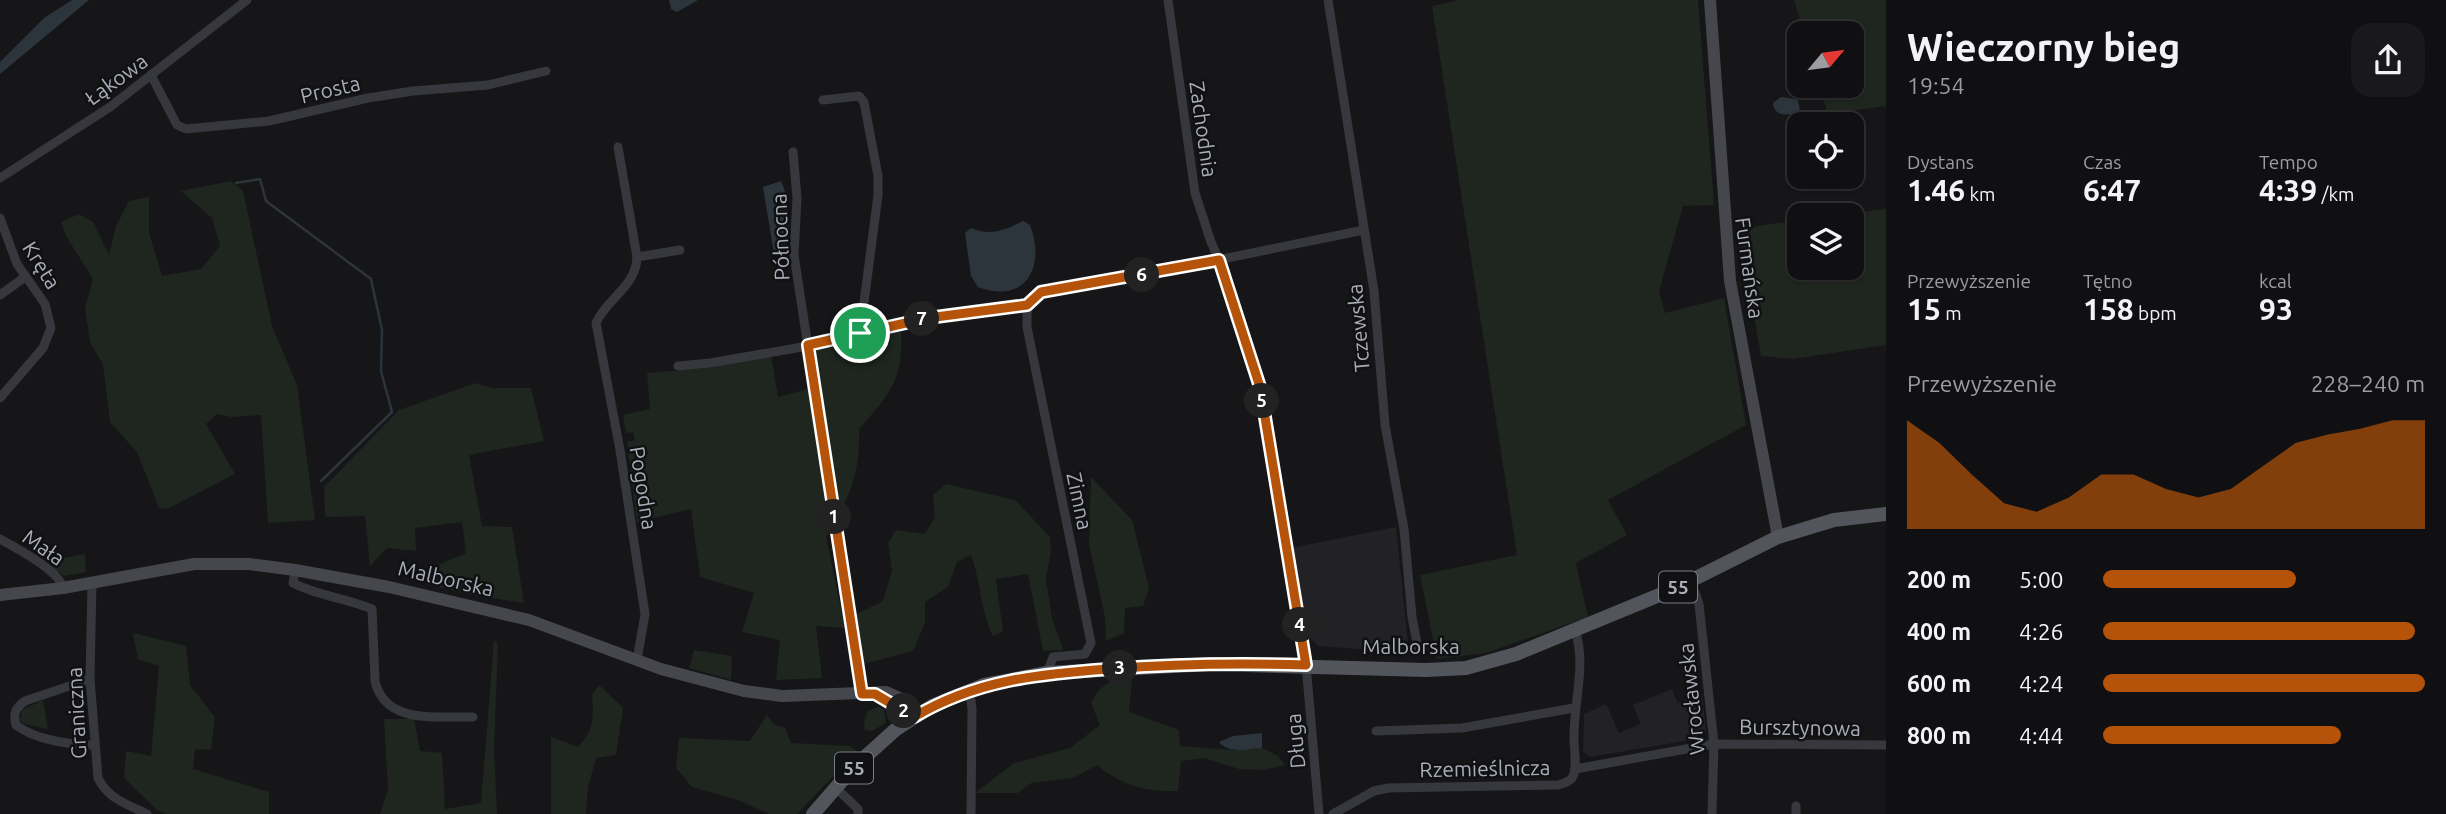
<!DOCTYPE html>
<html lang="pl">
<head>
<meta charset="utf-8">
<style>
	:root { --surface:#101012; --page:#19191b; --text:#f1f3f6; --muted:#9c9d9f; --line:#303032; --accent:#b45309 }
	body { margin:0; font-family:Ubuntu,sans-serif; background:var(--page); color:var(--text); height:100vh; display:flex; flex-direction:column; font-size:26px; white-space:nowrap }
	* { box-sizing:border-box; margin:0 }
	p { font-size:23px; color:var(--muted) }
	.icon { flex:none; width:38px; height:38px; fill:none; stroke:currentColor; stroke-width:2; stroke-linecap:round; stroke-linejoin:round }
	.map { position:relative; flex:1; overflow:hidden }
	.sheet { display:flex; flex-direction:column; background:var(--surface); width:560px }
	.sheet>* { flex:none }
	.needle { width:46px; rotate:61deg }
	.fabs { position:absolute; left:1787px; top:21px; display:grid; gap:14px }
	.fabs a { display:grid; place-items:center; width:77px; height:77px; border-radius:14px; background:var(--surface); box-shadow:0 2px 5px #0004,0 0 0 2px var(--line); font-size:35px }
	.pin { position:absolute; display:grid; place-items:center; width:60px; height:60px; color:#fff; margin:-30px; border:4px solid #fff; border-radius:50%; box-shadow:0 2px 7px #0007 }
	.km { position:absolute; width:35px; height:35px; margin:-18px; border-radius:50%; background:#222; color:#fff; font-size:19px; line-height:35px; text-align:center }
	.round { display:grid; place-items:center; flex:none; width:74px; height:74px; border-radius:21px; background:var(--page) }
	.head { display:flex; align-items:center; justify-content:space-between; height:119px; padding:0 21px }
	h1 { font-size:38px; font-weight:600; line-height:52px }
	.figures { display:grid; grid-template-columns:repeat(3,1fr); gap:10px; height:119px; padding:7px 21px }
	.figures div { display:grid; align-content:center }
	.figures b { font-size:30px; font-weight:600 }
	.figures small { font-size:19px; font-weight:400 }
	.figures p { font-size:19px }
	.chart { height:196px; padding:14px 21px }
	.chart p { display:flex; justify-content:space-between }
	.chart svg { width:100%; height:126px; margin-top:7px; fill:var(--accent); opacity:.7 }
	ul { padding:0 21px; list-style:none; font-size:23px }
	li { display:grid; grid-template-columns:112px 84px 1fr; align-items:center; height:52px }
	li i { height:18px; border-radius:9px; background:var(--accent) }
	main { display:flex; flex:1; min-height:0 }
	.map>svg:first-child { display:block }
</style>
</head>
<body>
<main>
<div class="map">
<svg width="1886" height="814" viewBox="0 0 1886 814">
	<rect width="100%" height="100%" fill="#161618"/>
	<!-- built -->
	<g fill="#222225">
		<polygon points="1396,527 1409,653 1318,646 1306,634 1291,548"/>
		<polygon points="1672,689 1678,703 1702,693 1706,731 1696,739 1590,757 1583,751 1584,714 1606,704 1619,733 1641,724 1633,705"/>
	</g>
	<!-- green -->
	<g fill="#1e261f">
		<polygon points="1458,0 1698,0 1714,205 1683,206 1659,291 1665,313 1724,298 1746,425 1608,500 1627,535 1576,563 1588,617 1486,653 1437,659 1420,575 1517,555 1432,6"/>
		<polygon points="1794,0 1886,0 1886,106 1828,114 1819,86 1852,86 1852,33 1804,33"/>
		<polygon points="231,181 243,191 272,326 297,385 315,520 268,523 261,415 231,417 217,414 206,424 235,474 167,509 159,508 137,452 110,422 103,365 90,342 85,308 93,279 66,236 61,222 79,214 93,222 109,255 116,226 129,201 149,197 149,233 162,276 201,269 220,246 212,218 181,191"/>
		<polygon points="1886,209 1886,345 1793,359 1761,356 1739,229 1799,220 1799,268 1852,268 1852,215 1838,215"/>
		<path d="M901 331C904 379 890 394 859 429 860 476 850 497 826 537L845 628 816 626 822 678 776 680 780 640 742 632 754 593 700 577 691 509 637 522 627 442 635 440 633 432 626 433 623 415 650 409 647 373 708 368 771 355 778 397 815 387 810 351Z"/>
		<polygon points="476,383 492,388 531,388 544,441 469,455 482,526 512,527 524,603 472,595 430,585 433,567 466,553 462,522 415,528 416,551 387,548 370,566 365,516 325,517 324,487 399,410"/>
		<polygon points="1091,477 1132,520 1149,588 1143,606 1125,608 1124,633 1106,641 1105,617 1089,544"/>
		<path d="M946 484 1015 500 1050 537 1051 551 1046 579 1052 618 1063 650 1043 651 1028 574 996 579 1003 631 993 636C980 610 981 582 971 555L957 562 948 587 925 602V623L913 651 864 664 855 615 883 601 892 570 888 543 896 530 925 534 935 517 933 495Z"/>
		<polygon points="85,554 86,572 64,576 52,567 57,559"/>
		<polygon points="133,633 186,646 190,685 215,717 211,749 195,750 193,769 269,792 269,814 165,814 157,810 124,778 126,751 151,756 159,666 138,659"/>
		<polygon points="494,640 498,644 494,749 497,814 380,814 388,790 384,719 414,719 420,751 442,753 445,809 481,803"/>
		<polygon points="694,650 732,656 731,680 689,668"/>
		<path d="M1132 678 1129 712 1179 730 1180 746 1235 750 1262 748 1278 756 1285 765 1264 770 1239 769 1204 758 1181 761 1178 791C1145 792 1123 786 1097 765L1073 778 1031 783 1018 793H975L1014 763 1070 748 1100 725 1091 703C1101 684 1111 679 1132 678Z"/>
		<path d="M599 685 623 708 616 755 596 758 588 787 586 814H551V737L578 747C594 731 594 716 592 695Z"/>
		<polygon points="43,700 48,729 24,724 20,720 22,710"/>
		<polygon points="878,707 884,710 886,723 872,731 865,730 864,720 868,711"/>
		<polygon points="767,715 774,724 785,728 791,743 850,746 857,751 797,814 769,814 738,800 692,787 676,768 679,738 750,741"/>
	</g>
	<!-- water -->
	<g fill="#2c353c">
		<polygon points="72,0 89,0 0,74 0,62 44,18"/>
		<polygon points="669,0 698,0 677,12 671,9"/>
		<path d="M1781 97 1798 99 1800 112C1789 116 1774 117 1773 103Z"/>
		<path d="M781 181C789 197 791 230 785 247L776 253 773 248 763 187Z"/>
		<path d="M1023 221 1030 225C1046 266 1026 305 978 287L971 276 965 233 971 228C990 236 1004 231 1023 221Z"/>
		<path d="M1262 733V748C1247 749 1229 754 1219 742L1233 736Z"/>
	</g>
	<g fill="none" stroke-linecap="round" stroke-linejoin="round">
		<!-- stream -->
		<polyline stroke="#2c353c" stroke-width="2.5" points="236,183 260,179 266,201 371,279 382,330 381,371 392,412 321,481"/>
		<!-- street -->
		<g stroke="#37383d" stroke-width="9">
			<polyline points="1168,0 1195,193 1211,242 1223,269 1260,387 1284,545 1304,641 1319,814"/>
			<polyline points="1328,0 1374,291 1385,425 1404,529 1412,617 1418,648 1423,648"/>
			<polyline points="151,75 177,125 186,129 269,121 368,98 413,91 488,85 546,71"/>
			<polyline points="823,100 859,96 864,102 878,176 878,195 860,333"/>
			<polyline points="618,147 637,257"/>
			<polyline points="793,152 797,198 794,255 861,694"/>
			<polyline points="0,178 110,107 247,0"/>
			<polyline points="0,218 17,264 45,304 51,328 43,348 0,398"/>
			<polyline points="0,295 25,277"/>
			<polyline points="1027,305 1027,327 1091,643 1085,654 1053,657 1047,673"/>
			<polyline points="678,366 710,363 808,346 928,318 1027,305 1041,292 1159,272 1364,230"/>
			<path d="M0 539C16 548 59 570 63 588"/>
			<path d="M295 570 293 583C318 596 346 598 372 609L375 681C385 725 437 716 473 717"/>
			<polyline points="1691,581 1699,604 1714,744 1712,814"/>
			<path d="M92 583 90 679 98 778C108 799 127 804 147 814"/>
			<path d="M637 660 645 614 620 450 596 323C607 298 636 287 637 257L680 250"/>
			<path d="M90 679 25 701C15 708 13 714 16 725 35 740 71 745 94 745"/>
			<polyline points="966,691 971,700 972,710 971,814"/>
			<polyline points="1376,731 1462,728 1574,708"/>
			<polyline points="1575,769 1714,744 1886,745"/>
			<polyline points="836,788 858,809 858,814"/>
			<path d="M1333 814 1374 791 1388 788 1558 785C1562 784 1569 782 1572 778 1578 769 1574 750 1574 740 1573 703 1587 666 1575 630"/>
			<polyline points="1796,814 1796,806"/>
		</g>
		<!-- secondary -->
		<g stroke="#45474d" stroke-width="12">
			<polyline points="1710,0 1730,281 1778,537"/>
			<polyline points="0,595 63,588 194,564 249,564 295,570 389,587 529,620 661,669 744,691 782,696 886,692 904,700 914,717"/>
			<polyline points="898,707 899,727"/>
		</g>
		<!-- primary -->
		<polyline stroke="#53555c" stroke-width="14" points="813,814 853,768 895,730 932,706 984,685 1047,673 1211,664 1426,670 1466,668 1516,654 1674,589 1778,537 1834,520 1886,514"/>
	</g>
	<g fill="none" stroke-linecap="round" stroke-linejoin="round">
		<defs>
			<path id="route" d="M1219 260 1260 387 1306 665C1240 663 1174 664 1109 669 1039 674 976 680 914 717L875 694H862L808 345 928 318 1027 305 1041 292Z"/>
		</defs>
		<!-- route casing -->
		<use href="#route" stroke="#fff" stroke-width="14"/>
		<!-- route -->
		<use href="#route" stroke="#b45309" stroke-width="9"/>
	</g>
	<g text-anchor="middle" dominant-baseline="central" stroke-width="5" stroke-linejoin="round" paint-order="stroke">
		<!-- shield labels -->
		<g fill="#111113" stroke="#7b7e86" stroke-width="2">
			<rect x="1659" y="571.5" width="38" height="31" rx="5"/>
			<rect x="835" y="752.5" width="38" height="31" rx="5"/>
		</g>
		<g font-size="19" font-weight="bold" fill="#a8adb8">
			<text x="1678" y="587">55</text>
			<text x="854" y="768">55</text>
		</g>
		<!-- street labels -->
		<g font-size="21" fill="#a8adb8" stroke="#111113">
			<text transform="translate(116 79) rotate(-36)">Łąkowa</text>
			<text transform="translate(330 89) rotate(-13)">Prosta</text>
			<text transform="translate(1204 129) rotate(82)">Zachodnia</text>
			<text transform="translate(780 237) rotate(-92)">Północna</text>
			<text transform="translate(42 265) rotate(58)">Kręta</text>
			<text transform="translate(1750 268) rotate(82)">Furmańska</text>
			<text transform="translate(1358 328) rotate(-95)">Tczewska</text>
			<text transform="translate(644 488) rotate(81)">Pogodna</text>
			<text transform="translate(1080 501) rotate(78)">Zimna</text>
			<text transform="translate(44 547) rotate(35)">Mała</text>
			<text transform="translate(446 578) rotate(13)">Malborska</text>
			<text x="1411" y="646">Malborska</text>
			<text transform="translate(1691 699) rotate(-96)">Wrocławska</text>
			<text transform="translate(76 713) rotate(-93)">Graniczna</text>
			<text transform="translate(1800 727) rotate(1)">Bursztynowa</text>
			<text transform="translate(1295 741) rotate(-95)">Długa</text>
			<text transform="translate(1485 768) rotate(-1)">Rzemieślnicza</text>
		</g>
	</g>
</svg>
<div class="fabs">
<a><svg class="needle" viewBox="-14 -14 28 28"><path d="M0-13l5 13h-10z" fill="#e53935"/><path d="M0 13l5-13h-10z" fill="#9c9d9f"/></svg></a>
<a><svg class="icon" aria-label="locate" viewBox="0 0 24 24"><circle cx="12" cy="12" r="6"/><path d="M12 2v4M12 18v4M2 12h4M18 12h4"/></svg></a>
<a><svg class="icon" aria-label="layers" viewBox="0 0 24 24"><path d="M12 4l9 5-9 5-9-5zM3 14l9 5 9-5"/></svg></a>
</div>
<div class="pin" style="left:860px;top:333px;background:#1e9e55"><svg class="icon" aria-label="arrive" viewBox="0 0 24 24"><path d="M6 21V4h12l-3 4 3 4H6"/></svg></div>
<b class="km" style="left:834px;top:517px">1</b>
<b class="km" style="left:904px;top:711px">2</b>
<b class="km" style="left:1120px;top:668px">3</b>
<b class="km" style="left:1300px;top:625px">4</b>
<b class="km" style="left:1262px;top:401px">5</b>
<b class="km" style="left:1142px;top:275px">6</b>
<b class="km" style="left:922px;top:319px">7</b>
</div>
<section class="sheet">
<div class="head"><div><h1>Wieczorny bieg</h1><p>19:54</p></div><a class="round"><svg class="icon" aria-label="share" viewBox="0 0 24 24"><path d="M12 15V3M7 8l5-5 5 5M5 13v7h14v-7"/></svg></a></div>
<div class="figures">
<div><p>Dystans</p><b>1.46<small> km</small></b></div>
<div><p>Czas</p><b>6:47</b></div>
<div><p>Tempo</p><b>4:39<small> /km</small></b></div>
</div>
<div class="figures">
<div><p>Przewyższenie</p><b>15<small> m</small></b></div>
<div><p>Tętno</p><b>158<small> bpm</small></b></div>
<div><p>kcal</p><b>93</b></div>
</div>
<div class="chart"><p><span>Przewyższenie</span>228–240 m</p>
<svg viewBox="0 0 160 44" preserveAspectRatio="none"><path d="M0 44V6L10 14L20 25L30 35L40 38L50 33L60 25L70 25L80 30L90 33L100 30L110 22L120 14L130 11L140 9L150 6L160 6V44z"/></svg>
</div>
<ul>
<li><b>200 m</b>5:00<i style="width:60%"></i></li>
<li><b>400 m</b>4:26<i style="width:97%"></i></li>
<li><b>600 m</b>4:24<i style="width:100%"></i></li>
<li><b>800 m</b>4:44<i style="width:74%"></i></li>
</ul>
</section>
</main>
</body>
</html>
